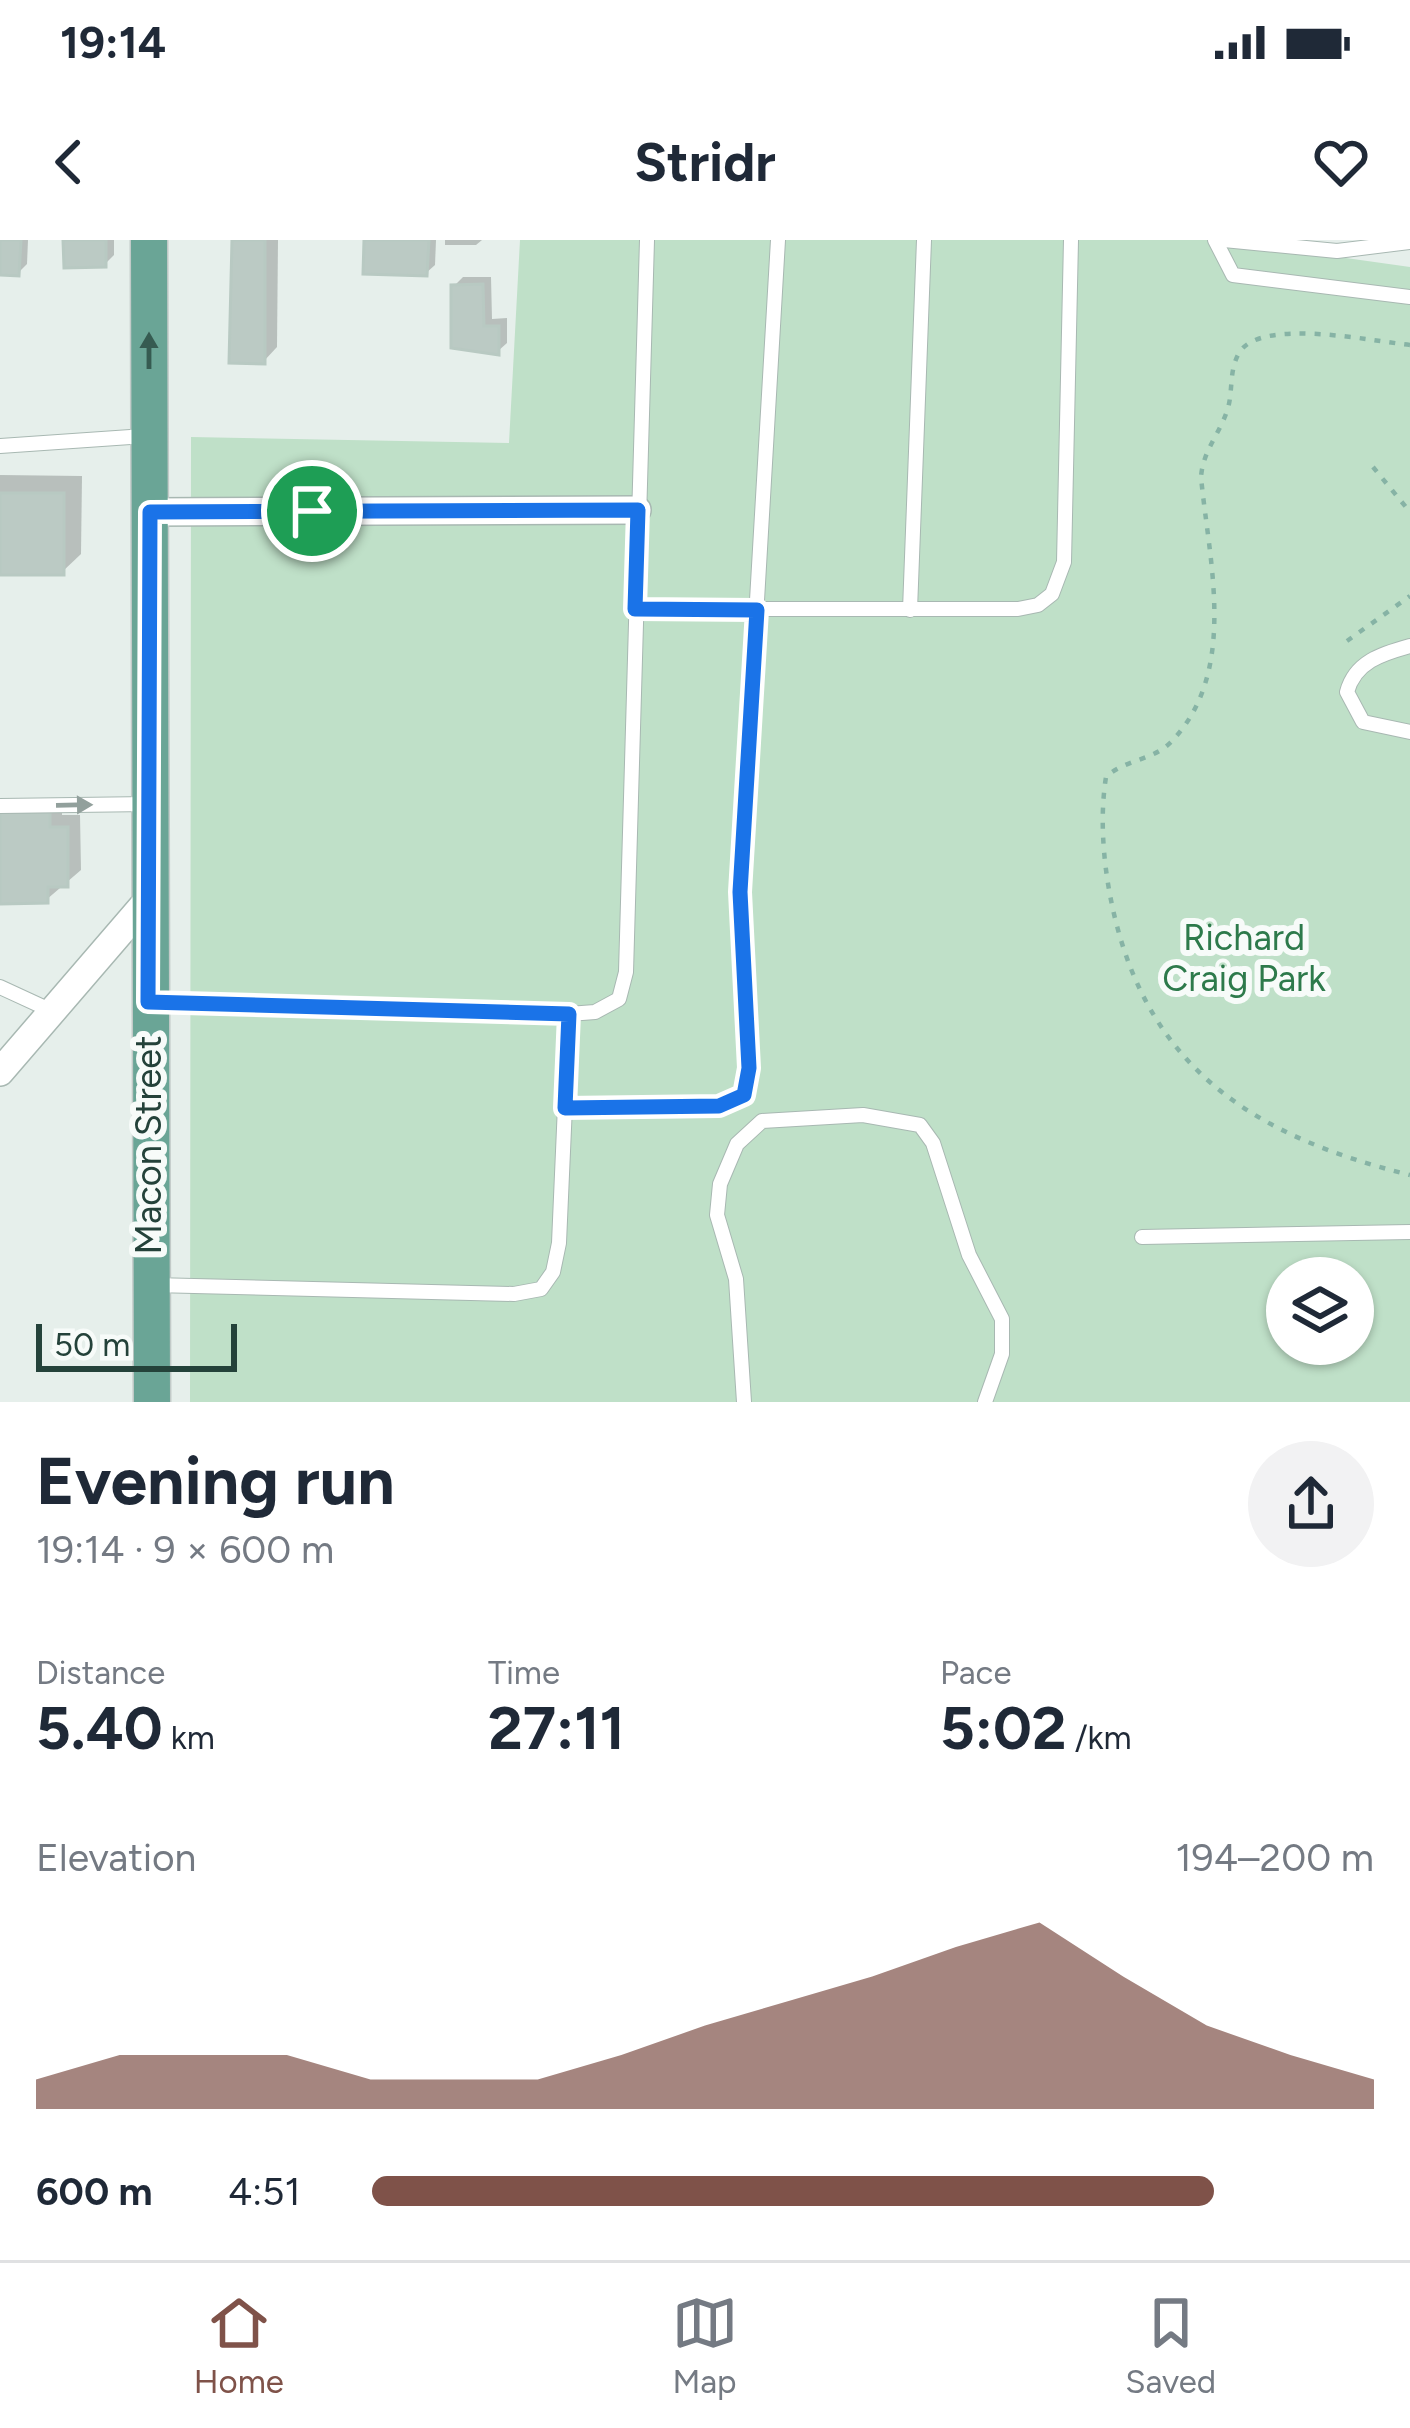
<!DOCTYPE html>
<html lang="en">
<head>
<meta charset="utf-8">
<style>
	:root { --surface:#fff; --page:#f2f2f3; --text:#1f2937; --muted:#747a83; --line:#e0e1e3; --accent:#7f5249 }
	body { margin:0; font-family:Figtree,sans-serif; background:var(--page); color:var(--text); height:100vh; display:flex; flex-direction:column; font-size:45px; white-space:nowrap }
	* { box-sizing:border-box; margin:0 }
	p { font-size:39px; color:var(--muted) }
	.icon { flex:none; width:66px; height:66px; fill:none; stroke:currentColor; stroke-width:2; stroke-linecap:round; stroke-linejoin:round }
	.map { position:relative; height:1162px; overflow:hidden }
	.sheet { display:flex; flex-direction:column; background:var(--surface); flex:1 }
	.sheet>* { flex:none }
	.buttons { position:absolute; left:1266px; top:1017px; display:grid; gap:24px }
	.buttons a { display:grid; place-items:center; width:108px; height:108px; border-radius:50%; background:var(--surface); box-shadow:0 3px 9px #0004; font-size:60px }
	.scale { position:absolute; left:36px; bottom:30px; width:201px; box-sizing:border-box; padding-left:12px; border:6px solid #24423a; border-top:0; font-size:33px; line-height:42px; white-space:nowrap; color:#24423a; -webkit-text-stroke:9px #f7fbf9; paint-order:stroke }
	.pin { position:absolute; display:grid; place-items:center; width:102px; height:102px; color:#fff; margin:-51px; border:6px solid #fff; border-radius:50%; box-shadow:0 3px 12px #0007 }
	.round { display:grid; place-items:center; flex:none; width:126px; height:126px; border-radius:63px; background:var(--page) }
	.headline { display:flex; align-items:center; justify-content:space-between; height:204px; padding:0 36px }
	h1 { font-size:66px; font-weight:700; line-height:90px }
	.figures { display:grid; grid-template-columns:repeat(3,1fr); gap:18px; height:204px; padding:12px 36px }
	.figures div { display:grid; align-content:center }
	.figures b { font-size:60px; font-weight:700 }
	.figures small { font-size:33px; font-weight:400 }
	.figures p { font-size:33px }
	.chart { height:336px; padding:24px 36px }
	.chart p { display:flex; justify-content:space-between }
	.chart svg { width:100%; height:216px; margin-top:12px; fill:var(--accent); opacity:.7 }
	ul { padding:0 36px; list-style:none; font-size:39px }
	li { display:grid; grid-template-columns:192px 144px 1fr; align-items:center; height:90px }
	li i { height:30px; border-radius:15px; background:var(--accent) }
	.status { display:flex; justify-content:space-between; align-items:center; height:84px; padding:0 60px; background:var(--surface); direction:ltr }
	.status svg { height:33px; fill:currentColor }
	header { display:flex; justify-content:space-between; align-items:center; height:156px; padding:0 36px; background:var(--surface); font-size:54px; font-weight:700 }
	.menu { display:flex; justify-content:space-around; align-items:center; height:168px; border-top:3px solid var(--line); background:var(--surface); font-size:33px; color:var(--muted) }
	.menu a { display:grid; justify-items:center; gap:6px }
	.menu .on { color:var(--accent) }
	.map>svg:first-child { display:block }
</style>
</head>
<body>
<div class="status"><b>19:14</b><svg viewBox="0 0 49 12"><path d="M0 12V9h3v3zM5 12V6h3v6zM10 12V3h3v9zM15 12V0h3v12zM26 1h20v11H26zM47 4h2v5h-2z"/></svg></div>
<header><svg class="icon" aria-label="back" viewBox="0 0 24 24"><path d="M15 5l-7 7 7 7"/></svg>Stridr<svg class="icon" aria-label="heart" viewBox="0 0 24 24"><path d="M12 20l-8-8c-3-5 5-10 8-4 3-6 11-1 8 4z"/></svg></header>
<div class="map">
<svg width="1410" height="1162" viewBox="0 0 1410 1162">
	<rect width="100%" height="100%" fill="#e6efeb"/>
	<!-- green -->
	<path fill="#bfe0c8" fill-rule="evenodd" d="M520 0H1218L1410 27V1162H190L191 197 509 203ZM1287 1038H1353V1104H1287Z"/>
	<!-- shadow -->
	<g fill="#0003">
		<polygon points="0,0 28,0 27,24 18,33 0,32"/>
		<polygon points="66,0 114,0 114,15 105,24"/>
		<polygon points="235,0 278,0 277,107 264,121"/>
		<polygon points="367,0 436,0 435,25 426,33"/>
		<polygon points="445,0 482,0 476,5 445,5"/>
		<polygon points="463,37 491,37 492,79 507,78 507,103 498,111 454,46"/>
		<polygon points="0,235 82,236 81,314 62,332 0,332"/>
		<polygon points="62,559 62,575 80,575 81,630 46,660 0,661 0,560"/>
	</g>
	<!-- building -->
	<g fill="#bbcac4" stroke="#b8c9c2" stroke-width="3">
		<polygon points="0,0 21,0 19,36 0,35"/>
		<polygon points="63,0 106,0 106,27 64,28"/>
		<polygon points="232,0 265,0 265,124 229,123"/>
		<polygon points="364,0 429,0 427,36 363,34"/>
		<polygon points="483,44 484,86 499,86 499,115 451,108 451,45"/>
		<rect x="0" y="253" width="64" height="82"/>
		<polygon points="0,572 50,572 50,587 68,587 68,647 48,647 48,663 0,664"/>
	</g>
	<g fill="none" stroke-linecap="round" stroke-linejoin="round">
		<defs>
			<g id="service">
				<polyline points="1215,0 1233,35 1410,57"/>
				<polyline points="1224,0 1337,11 1410,2"/>
				<polyline points="0,206 145,196"/>
				<polyline points="635,369 1018,369 1038,365 1052,354 1064,322 1071,0"/>
				<polyline points="910,370 924,0"/>
				<path d="M1410 406C1381 414 1355 422 1347 452L1363 482 1410 492"/>
				<polyline points="0,566 149,564"/>
				<polyline points="0,747 52,771"/>
				<polyline points="152,762 569,774 595,772 619,759 626,732 647,0"/>
				<polyline points="565,868 719,866 744,855 749,843 740,652 778,0"/>
				<polyline points="1142,997 1410,992"/>
				<polyline points="153,1045 514,1054 541,1049 553,1032 559,1003 569,774"/>
				<polyline points="744,1162 736,1039 717,975 720,944 737,904 762,881 863,875 920,885 933,903 969,1015 1002,1079 1002,1114 985,1162"/>
			</g>
			<g id="minor">
				<polyline points="150,272 637,270"/>
				<polyline points="0,832 148,660"/>
			</g>
			<polyline id="primary" points="149,0 152,1162"/>
		</defs>
		<!-- service casing -->
		<use href="#service" stroke="#a8b8b2" stroke-width="16"/>
		<!-- minor casing -->
		<use href="#minor" stroke="#a8b8b2" stroke-width="30"/>
		<!-- primary casing -->
		<use href="#primary" stroke="#c2cac8" stroke-width="39"/>
		<!-- path -->
		<g stroke="#86b3a5" stroke-width="4.5" stroke-dasharray="6 9" stroke-linecap="butt">
			<path d="M1410 105C1371 101 1260 77 1239 113 1229 130 1233 150 1228 168 1220 194 1203 210 1201 237 1209 322 1239 433 1170 503 1153 520 1124 520 1106 537 1099 581 1104 631 1114 674 1151 833 1260 898 1410 935"/>
			<polyline points="1373,227 1410,272"/>
			<polyline points="1347,401 1410,356"/>
		</g>
		<!-- service -->
		<use href="#service" stroke="#fff" stroke-width="14"/>
		<!-- minor -->
		<use href="#minor" stroke="#fff" stroke-width="27"/>
		<!-- primary -->
		<use href="#primary" stroke="#6aa596" stroke-width="36"/>
	</g>
	<!-- one-way arrows -->
	<defs><path id="oneway-solid" d="M-6-.8H1V-3.2L6.5 0L1 3.2V.8H-6Z" transform="scale(3)"/></defs>
	<use fill="#365b51" href="#oneway-solid" transform="translate(149 111) rotate(-90)"/>
	<use fill="#92a09c" href="#oneway-solid" transform="translate(74 565) rotate(-1)"/>
	<g fill="none" stroke-linecap="round" stroke-linejoin="round">
		<defs>
			<polygon id="route" points="638,270 635,369 757,370 740,652 749,828 744,855 719,866 565,868 569,774 148,762 150,272"/>
		</defs>
		<!-- route casing -->
		<use href="#route" stroke="#fff" stroke-width="24"/>
		<!-- route -->
		<use href="#route" stroke="#1a73e8" stroke-width="15"/>
	</g>
	<g text-anchor="middle" dominant-baseline="central" stroke-width="12" stroke-linejoin="round" paint-order="stroke">
		<!-- park labels -->
		<g font-size="36" fill="#2d7a4b" stroke="#f7fbf9">
			<text x="1244" y="697">Richard<tspan x="1244" dy="41">Craig Park</tspan></text>
		</g>
		<!-- street labels -->
		<g font-size="36" fill="#24423a" stroke="#f7fbf9">
			<text transform="translate(148 905) rotate(-90)">Macon Street</text>
		</g>
	</g>
</svg>
<div class="buttons">
<a><svg class="icon" aria-label="layers" viewBox="0 0 24 24"><path d="M12 4l9 5-9 5-9-5zM3 14l9 5 9-5"/></svg></a>
</div>
<div class="scale">50 m</div>
<div class="pin" style="left:312px;top:271px;background:#1e9e55"><svg class="icon" aria-label="arrive" viewBox="0 0 24 24"><path d="M6 21V4h12l-3 4 3 4H6"/></svg></div>
</div>
<section class="sheet">
<div class="headline"><div><h1>Evening run</h1><p>19:14 · 9 × 600 m</p></div><a class="round"><svg class="icon" aria-label="share" viewBox="0 0 24 24"><path d="M12 15V3M7 8l5-5 5 5M5 13v7h14v-7"/></svg></a></div>
<div class="figures">
<div><p>Distance</p><b>5.40<small> km</small></b></div>
<div><p>Time</p><b>27:11</b></div>
<div><p>Pace</p><b>5:02<small> /km</small></b></div>
</div>
<div class="chart"><p><span>Elevation</span>194–200 m</p>
<svg viewBox="0 0 160 44" preserveAspectRatio="none"><path d="M0 44V38L10 33L20 33L30 33L40 38L50 38L60 38L70 33L80 27L90 22L100 17L110 11L120 6L130 17L140 27L150 33L160 38V44z"/></svg>
</div>
<ul>
<li><b>600 m</b>4:51<i style="width:84%"></i></li>
</ul>
</section>
<nav class="menu">
<a class="on"><svg class="icon" aria-label="home" viewBox="0 0 24 24"><path d="M3 11l9-7 9 7M6 9v11h12V9"/></svg>Home</a>
<a><svg class="icon" aria-label="map" viewBox="0 0 24 24"><path d="M3 6l6-2 6 2 6-2v14l-6 2-6-2-6 2zM9 4v14M15 6v14"/></svg>Map</a>
<a><svg class="icon" aria-label="saved" viewBox="0 0 24 24"><path d="M7 4h10v16l-5-4-5 4z"/></svg>Saved</a>
</nav>
</body>
</html>
